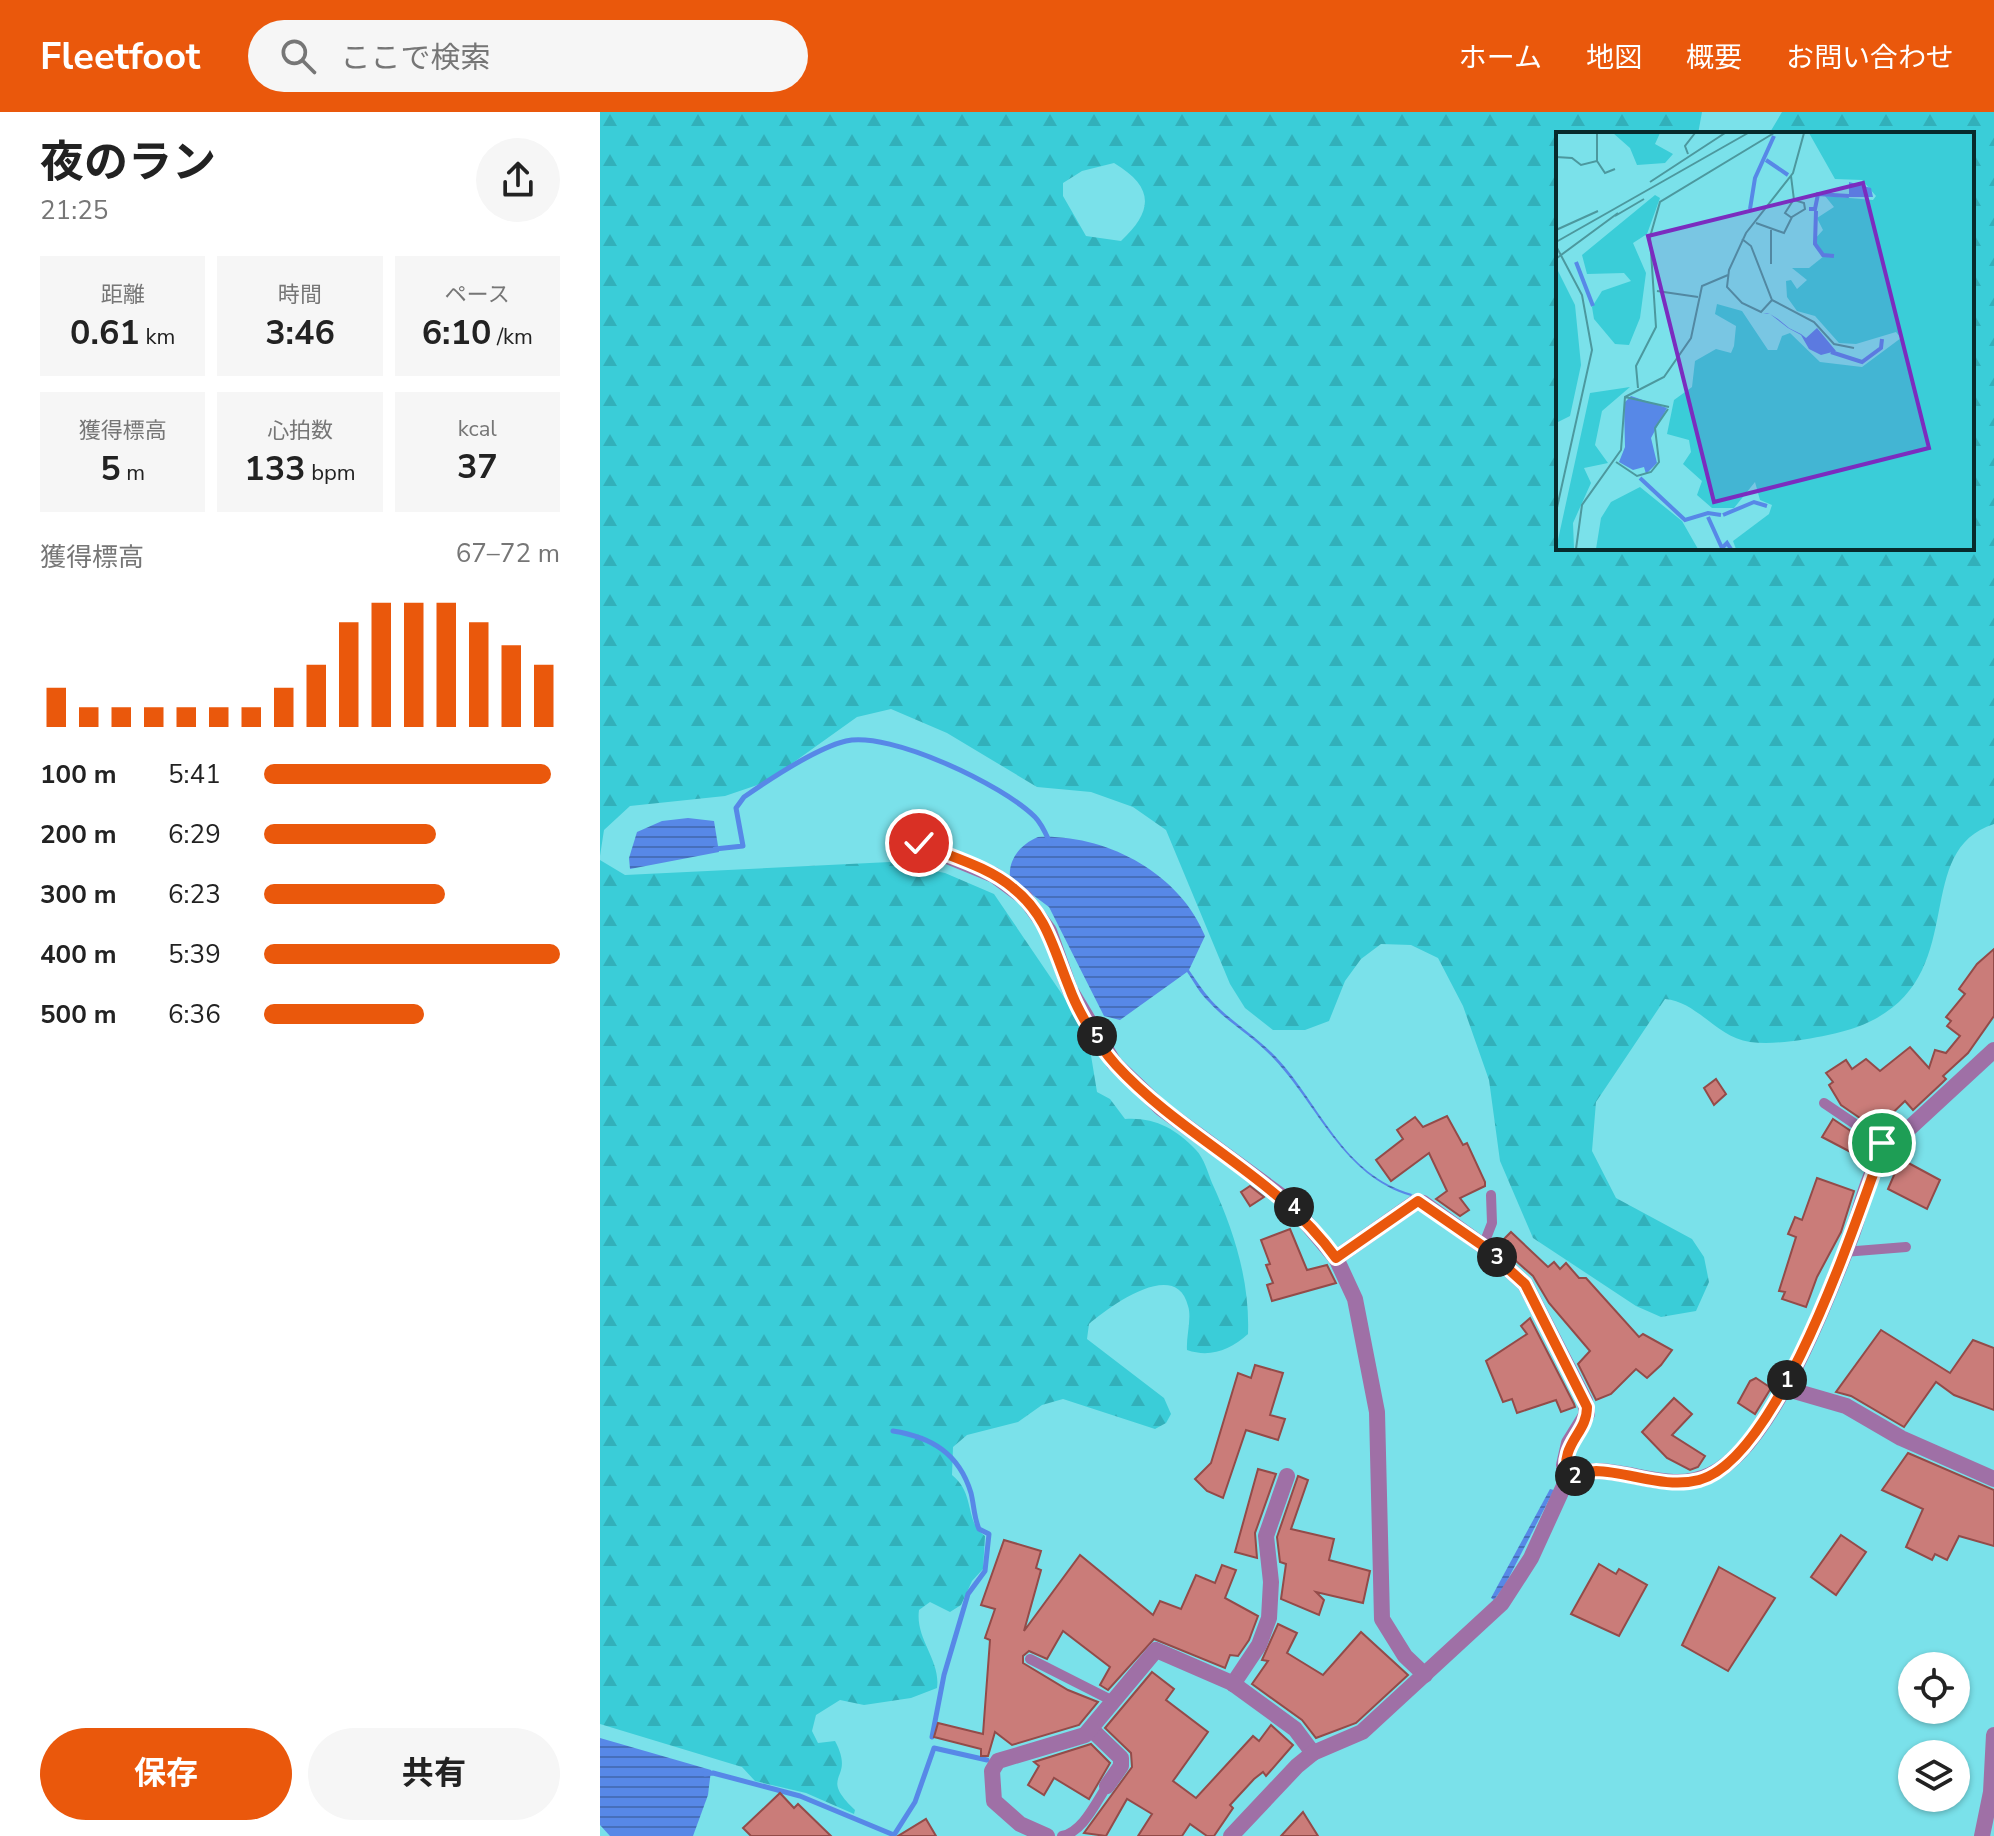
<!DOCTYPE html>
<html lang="ja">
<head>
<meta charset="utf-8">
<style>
	:root { --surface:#fff; --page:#f6f6f6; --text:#222; --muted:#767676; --accent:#ea580c }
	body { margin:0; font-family:"Nunito Sans","Noto Sans JP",sans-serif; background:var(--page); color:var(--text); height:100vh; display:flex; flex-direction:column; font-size:30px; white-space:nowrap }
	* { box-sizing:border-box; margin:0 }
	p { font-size:26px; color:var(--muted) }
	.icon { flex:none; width:44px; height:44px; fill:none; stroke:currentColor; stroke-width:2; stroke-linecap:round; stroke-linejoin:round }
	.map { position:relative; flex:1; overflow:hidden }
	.panel { display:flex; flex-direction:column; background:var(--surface); width:600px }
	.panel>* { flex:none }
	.controls { position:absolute; left:1298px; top:1540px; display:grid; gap:16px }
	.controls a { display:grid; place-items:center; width:72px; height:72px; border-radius:50%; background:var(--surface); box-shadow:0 2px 6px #0004; font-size:40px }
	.pin { position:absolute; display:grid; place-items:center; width:68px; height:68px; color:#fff; margin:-34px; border:4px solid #fff; border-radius:50%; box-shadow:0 2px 8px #0007 }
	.km { position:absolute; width:40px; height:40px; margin:-20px; border-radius:50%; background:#222; color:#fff; font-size:22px; line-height:40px; text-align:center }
	.round { display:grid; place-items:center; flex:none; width:84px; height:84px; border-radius:42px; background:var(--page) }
	.headline { display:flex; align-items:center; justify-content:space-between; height:136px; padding:0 40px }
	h1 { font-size:44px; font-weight:700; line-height:60px }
	.figures { display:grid; grid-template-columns:repeat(3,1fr); gap:12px; height:136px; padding:8px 40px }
	.figures div { display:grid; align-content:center; border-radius:0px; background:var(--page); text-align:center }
	.figures b { font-size:34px; font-weight:700 }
	.figures small { font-size:22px; font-weight:400 }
	.figures p { font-size:22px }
	.chart { height:224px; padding:16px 40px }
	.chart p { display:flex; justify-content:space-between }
	.chart svg { width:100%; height:144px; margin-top:8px; stroke:var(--accent); stroke-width:6 }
	.primary-button { display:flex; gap:16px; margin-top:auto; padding:16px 40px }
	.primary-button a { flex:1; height:92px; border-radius:48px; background:var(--accent); color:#fff; font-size:32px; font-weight:700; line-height:92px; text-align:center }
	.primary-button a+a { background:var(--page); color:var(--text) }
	ul { padding:0 40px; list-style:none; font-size:26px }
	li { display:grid; grid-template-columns:128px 96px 1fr; align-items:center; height:60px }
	li i { height:20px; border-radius:10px; background:var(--accent) }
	header { display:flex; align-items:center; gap:48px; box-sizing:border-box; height:112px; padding:0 40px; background:var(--accent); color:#fff }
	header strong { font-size:38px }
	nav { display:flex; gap:44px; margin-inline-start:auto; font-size:28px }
	.search { width:560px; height:72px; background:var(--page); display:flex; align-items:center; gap:20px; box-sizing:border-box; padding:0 28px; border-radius:44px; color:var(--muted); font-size:30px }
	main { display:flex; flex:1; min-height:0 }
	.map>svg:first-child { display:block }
</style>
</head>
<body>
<header>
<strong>Fleetfoot</strong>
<div class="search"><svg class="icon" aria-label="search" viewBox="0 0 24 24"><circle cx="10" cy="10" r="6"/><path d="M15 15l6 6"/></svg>ここで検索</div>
<nav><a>ホーム</a><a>地図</a><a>概要</a><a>お問い合わせ</a></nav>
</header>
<main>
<section class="panel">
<div class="headline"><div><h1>夜のラン</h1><p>21:25</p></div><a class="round"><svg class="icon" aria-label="share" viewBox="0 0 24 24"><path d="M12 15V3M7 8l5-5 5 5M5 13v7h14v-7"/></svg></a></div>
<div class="figures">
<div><p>距離</p><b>0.61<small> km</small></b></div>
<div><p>時間</p><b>3:46</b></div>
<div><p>ペース</p><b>6:10<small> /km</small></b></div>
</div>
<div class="figures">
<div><p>獲得標高</p><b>5<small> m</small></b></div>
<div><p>心拍数</p><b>133<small> bpm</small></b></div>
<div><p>kcal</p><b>37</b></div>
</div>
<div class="chart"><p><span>獲得標高</span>67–72 m</p>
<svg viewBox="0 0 160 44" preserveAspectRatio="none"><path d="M5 44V32M15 44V38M25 44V38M35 44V38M45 44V38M55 44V38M65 44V38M75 44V32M85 44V25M95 44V12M105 44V6M115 44V6M125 44V6M135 44V12M145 44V19M155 44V25"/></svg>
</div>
<ul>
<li><b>100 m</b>5:41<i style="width:97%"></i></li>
<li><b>200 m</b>6:29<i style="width:58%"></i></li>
<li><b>300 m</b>6:23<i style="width:61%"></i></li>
<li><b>400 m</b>5:39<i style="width:100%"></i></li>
<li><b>500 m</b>6:36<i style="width:54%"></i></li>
</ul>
<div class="primary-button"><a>保存</a><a>共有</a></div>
</section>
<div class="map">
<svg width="1394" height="1724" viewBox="0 0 1394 1724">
	<defs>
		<pattern id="forest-firs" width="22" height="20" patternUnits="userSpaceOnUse" patternTransform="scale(2)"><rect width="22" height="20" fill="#3acdd8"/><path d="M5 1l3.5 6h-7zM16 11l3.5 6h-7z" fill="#32b0ba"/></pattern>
		<pattern id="water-rules" width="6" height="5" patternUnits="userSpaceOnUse" patternTransform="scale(2)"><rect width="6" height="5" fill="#5788e7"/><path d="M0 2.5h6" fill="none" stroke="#466fbb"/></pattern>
	</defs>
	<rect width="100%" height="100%" fill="#7ae1ea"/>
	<!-- forest -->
	<g fill="url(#forest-firs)" fill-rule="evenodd">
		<path d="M0 0H1102L1098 22H958V436H1372V22H1169L1182 0H1394V712C1300 742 1387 891 1228 923 1205 928 1174 933 1150 930 1116 925 1098 890 1065 887L996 990 992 1039 1016 1086 1092 1127 1104 1145 1109 1170 1096 1199 1061 1205 1036 1194 933 1126 900 1049 889 968 863 894 838 846 811 833 781 832 761 847 745 869 729 909 705 918H673L645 896 630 872 566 718 533 695 491 680 437 675 347 621 291 597 257 605 166 670 125 684 30 694 4 718 0 744ZM514 51C554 75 554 98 521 129L486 124 463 84V71L482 59Z"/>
		<path d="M0 748 25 763 290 750 345 761 394 782 487 919 497 980 510 987 525 1007C554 1005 575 1016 596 1038 604 1046 608 1061 612 1071 634 1119 650 1169 648 1222 630 1238 610 1246 587 1238 586 1224 592 1206 588 1194 576 1145 509 1195 489 1212L487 1227 564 1286 571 1302 566 1311 555 1317 463 1287 442 1293 418 1310 367 1323 353 1335 352 1363C376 1382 364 1410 385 1424L383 1457 372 1469 361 1493 350 1500 330 1490 319 1498C315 1527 341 1548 337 1576L311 1586 264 1593 240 1588 216 1603 212 1619 218 1631 235 1629C257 1670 216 1661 255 1698L254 1702 206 1681 155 1669 142 1655 0 1612Z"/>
	</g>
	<!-- water -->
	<g fill="url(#water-rules)">
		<polygon points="88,706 114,709 119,740 30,757 29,746 37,720 62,709"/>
		<path d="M438 725C505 722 579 760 605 824L589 858C596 868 603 879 611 888 630 909 656 924 676 945 720 992 743 1063 812 1082L811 1084C743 1064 719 995 674 947 654 925 628 911 609 890 600 882 594 870 587 860L520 908 504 904 449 795 410 766C408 747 421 732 438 725Z"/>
		<polygon points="950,1377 954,1378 905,1473 894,1488 891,1486"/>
		<polygon points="0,1626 111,1658 108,1683 93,1724 10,1724 0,1713"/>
	</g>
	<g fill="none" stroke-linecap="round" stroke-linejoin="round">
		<!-- stream -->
		<g stroke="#5788e7" stroke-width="5">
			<path d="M115 737 143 734 136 696 144 685C170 667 216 636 246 629 290 619 403 673 435 705 442 712 446 722 450 731"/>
			<path d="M293 1319C331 1325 359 1341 371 1381 374 1393 374 1406 379 1417L389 1422 385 1459 368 1482 344 1563 332 1625"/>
			<polyline points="105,1662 113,1661 200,1684 294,1723 315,1690 334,1636 387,1648"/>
		</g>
	</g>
	<!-- building -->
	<g fill="#ca7c79" stroke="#934b49" stroke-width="2">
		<polygon points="1394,837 1394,904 1368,941 1343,964 1346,967 1342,971 1313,998 1305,989 1276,1017 1241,993 1229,973 1233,970 1226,961 1246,948 1252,957 1266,947 1280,959 1310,935 1329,956 1335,938 1346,941 1360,924 1347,914 1351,909 1346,905 1365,882 1359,877 1377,852"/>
		<polygon points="1116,967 1126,982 1114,993 1104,976"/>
		<polygon points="847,1004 863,1033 867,1031 885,1070 885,1074 860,1086 869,1098 860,1104 836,1087 847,1079 829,1041 791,1069 776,1048 803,1027 797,1018 815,1005 823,1015"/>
		<polygon points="1233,1007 1270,1032 1264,1047 1222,1025"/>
		<polygon points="1301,1047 1340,1068 1327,1097 1288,1077"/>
		<polygon points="1217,1066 1254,1079 1241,1120 1217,1165 1206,1195 1182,1187 1185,1180 1179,1179 1196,1125 1188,1122 1195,1105 1202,1108"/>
		<polygon points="650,1074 664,1085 650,1094 641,1080"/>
		<polygon points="690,1117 707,1158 727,1153 736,1171 672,1189 667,1173 673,1171 666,1153 670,1152 661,1128"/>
		<polygon points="911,1120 948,1155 954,1150 960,1157 966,1151 979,1166 986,1166 1039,1225 1043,1222 1072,1238 1061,1253 1047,1266 1036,1257 1011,1282 996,1288 978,1252 990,1239 949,1191 933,1164 898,1133"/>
		<polygon points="930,1206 974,1292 975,1295 961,1300 956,1288 917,1301 912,1287 903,1290 886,1249 927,1222 921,1214"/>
		<polygon points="1281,1218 1350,1261 1373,1228 1394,1236 1394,1298 1354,1283 1336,1270 1304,1315 1251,1284 1236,1280"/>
		<polygon points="655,1253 683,1261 670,1303 685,1307 678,1328 646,1318 623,1386 607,1379 595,1367 611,1351 638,1261 651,1266"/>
		<polygon points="1156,1266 1171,1276 1155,1302 1138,1291 1150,1269"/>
		<polygon points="1074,1286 1092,1302 1072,1323 1105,1344 1098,1355 1090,1358 1067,1346 1042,1320"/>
		<polygon points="1308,1341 1394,1378 1394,1434 1359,1424 1347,1448 1335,1442 1332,1448 1306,1435 1323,1397 1282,1378"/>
		<polygon points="658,1357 676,1362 655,1421 657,1446 635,1440"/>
		<polygon points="698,1364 708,1368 691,1417 734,1427 729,1448 770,1459 763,1491 716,1480 724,1488 719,1503 681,1487 686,1452 680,1450 677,1425"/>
		<polygon points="1241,1423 1266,1440 1236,1483 1211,1465"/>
		<polygon points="404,1428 441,1439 436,1456 441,1458 424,1519 480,1443 553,1503 560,1489 581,1497 596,1463 615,1471 622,1453 636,1458 625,1486 658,1504 649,1528 638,1544 630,1543 625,1556 554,1527 508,1578 500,1573 510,1555 463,1519 447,1547 429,1539 423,1544 423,1551 468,1578 498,1590 479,1613 412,1633 395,1620 388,1644 381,1644 381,1637 334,1625 338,1611 383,1622 390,1528 385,1526 395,1497 381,1493"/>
		<polygon points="999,1452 1016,1462 1019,1457 1047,1473 1019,1524 971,1502"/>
		<polygon points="1119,1455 1175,1486 1128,1559 1082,1533"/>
		<polygon points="678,1512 697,1521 687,1541 723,1563 761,1520 808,1563 756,1611 716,1626 702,1608 652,1572 668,1549 662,1548"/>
		<polygon points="552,1560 574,1577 566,1588 608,1620 573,1669 596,1686 653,1624 659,1629 671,1613 693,1633 666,1664 663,1660 654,1667 630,1693 633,1696 614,1724 607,1724 590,1712 582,1724 538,1724 552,1702 527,1687 506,1724 484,1721 532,1655 531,1641 505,1616"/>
		<polygon points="491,1632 510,1651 489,1687 454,1666 444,1683 428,1673 439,1654 434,1650"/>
		<polygon points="180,1681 194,1696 198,1692 231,1724 151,1724 143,1716"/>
		<polygon points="703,1700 718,1724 681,1724"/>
		<polygon points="326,1707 336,1724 298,1724"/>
	</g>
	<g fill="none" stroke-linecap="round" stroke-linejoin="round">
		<!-- service -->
		<g stroke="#9f70a6" stroke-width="10">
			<polyline points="1224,991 1289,1035"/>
			<polyline points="883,1134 892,1111 891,1083"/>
			<polyline points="1244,1140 1306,1135"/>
			<polyline points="430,1547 513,1589"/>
			<path d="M462 1724C483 1720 496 1690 507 1674"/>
		</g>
		<!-- minor -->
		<g stroke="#9f70a6" stroke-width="16">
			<polyline points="306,727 394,763 425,786 449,819 470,878 514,951 561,996 688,1089 736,1146 755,1187 777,1300 782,1507 805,1544 825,1563"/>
			<polyline points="1184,1276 1246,1294 1301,1326 1394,1367"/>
			<path d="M967 1367C976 1364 987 1359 996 1359 1034 1359 1073 1381 1110 1363 1171 1335 1227 1187 1251 1125 1262 1096 1267 1059 1289 1035L1394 938"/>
			<polyline points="633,1572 659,1533 669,1506 671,1470 666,1424 687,1364"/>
			<polyline points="491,1617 521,1646 521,1654 507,1674"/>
			<polyline points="447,1724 420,1712 394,1689 392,1659 398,1649 485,1623 556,1538 632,1571 695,1617 713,1641"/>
			<polyline points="631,1724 697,1654 713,1641 762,1620 902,1491 931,1446 967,1367 964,1353 969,1331 987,1302 985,1289 925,1172 883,1134 823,1091 816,1090 736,1146"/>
			<polyline points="1382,1724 1391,1680 1394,1623"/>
		</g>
	</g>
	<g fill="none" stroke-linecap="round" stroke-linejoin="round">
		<defs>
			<path id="route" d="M319 731C350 745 387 754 413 776 447 803 453 836 469 875 478 900 498 933 516 953 583 1026 678 1065 736 1146L818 1089 883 1134 925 1172 987 1295C987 1323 960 1329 967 1367 976 1364 987 1359 996 1359 1030 1360 1065 1377 1099 1368 1176 1347 1250 1126 1276 1054L1289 1035 1282 1031"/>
		</defs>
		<!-- route casing -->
		<use href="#route" stroke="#fff" stroke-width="16"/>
		<!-- route -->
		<use href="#route" stroke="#ea580c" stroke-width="10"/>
	</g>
	<!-- overview -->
	<g transform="translate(956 20)">
		<rect width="418" height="418" fill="#7ae1ea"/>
		<path d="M57 1H104L99 12 117 22 109 31 81 33 74 16ZM253 1H418V417H180L177 409 213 382 216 373 204 368 199 350 178 376H156L141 363 146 349 127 332 135 320 133 308 111 302 118 268 136 255 139 229 160 217 175 221 178 214 180 194 159 182 161 172 186 179 212 218H221L226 204 234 201 264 230 306 235 345 206 340 200 300 212 283 211 259 184 241 179 231 165 230 149 235 148 241 157 251 148 236 136H253L268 124 258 108 267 98 261 86 278 75 269 64 317 68 320 64 306 48 279 47ZM99 63 104 66 91 102 77 111 90 141 84 186 73 213 59 212 38 187 36 175 46 159 75 149 68 141 31 142 26 123ZM0 135 19 173 25 233 14 284 0 291ZM74 255 46 279 39 313 52 331 28 336 35 351 17 391 18 417H0L34 261ZM84 355 126 389 142 417H40L45 386 55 370Z" fill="#3acdd8"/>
		<path d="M293 50 315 56 317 65H293ZM207 181H211L214 182 222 187 233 196 245 202 250 206 261 196 280 219 265 223 253 217 245 203 232 196 214 182ZM75 264 111 276 95 306 101 331 90 342 88 335 77 338 63 330 69 315 68 271Z" fill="#5788e7"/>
		<path fill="none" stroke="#5788e7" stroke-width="4" d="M210 28 232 43M194 77 199 46 218 4M253 77H259L262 62 293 64M260 79 259 112 267 123 278 124M20 130 37 174M275 220 306 230 325 216 326 207M84 346 129 388 152 381 165 383M167 383 198 370 211 374M152 385 166 416 171 411 175 417"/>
		<path fill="none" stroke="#4c989e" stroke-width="2" d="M132 22 129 14 139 1M0 25 16 26 25 33 41 29V1M41 29 49 41 59 37M94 50 169 1M59 84 88 67M236 86 229 81 238 67M200 91 228 101 236 85 249 77 248 71 238 68 235 44M0 98 42 79M186 107 195 114 216 168 258 190 278 212 298 216M0 110 192 1M0 114 26 163 36 218 0 380M1 126 62 81M215 132V98M101 159 142 165M216 168 205 180 186 171 171 155 173 138 190 101 237 41 248 1M82 256 80 234 100 195 94 105 104 70 218 1M69 265 113 275M60 330 81 344 95 340 103 330 99 296 112 277M20 417 26 373 65 318 69 265 108 245 135 206 146 154 172 143"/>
		<path fill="#7b2cbf" fill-opacity="0.15" stroke="#7b2cbf" stroke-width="4" d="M307 51 373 316 158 370 92 104Z"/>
		<rect width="418" height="418" fill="none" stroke="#072a2c" stroke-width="4"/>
	</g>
</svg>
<div class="controls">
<a><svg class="icon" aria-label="locate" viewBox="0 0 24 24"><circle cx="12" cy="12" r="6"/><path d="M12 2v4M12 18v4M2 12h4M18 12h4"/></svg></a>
<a><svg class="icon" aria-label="layers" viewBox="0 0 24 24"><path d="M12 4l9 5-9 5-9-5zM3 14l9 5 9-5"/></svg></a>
</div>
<div class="pin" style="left:1282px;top:1031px;background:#1e9e55"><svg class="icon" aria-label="arrive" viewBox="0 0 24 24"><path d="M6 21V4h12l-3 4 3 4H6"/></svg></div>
<div class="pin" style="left:319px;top:731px;background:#d93025"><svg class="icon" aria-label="check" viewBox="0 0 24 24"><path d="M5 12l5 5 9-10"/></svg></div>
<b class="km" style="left:1187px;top:1268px">1</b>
<b class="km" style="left:975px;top:1364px">2</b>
<b class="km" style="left:897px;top:1145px">3</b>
<b class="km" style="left:694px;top:1095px">4</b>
<b class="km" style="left:497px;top:924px">5</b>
</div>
</main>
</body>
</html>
